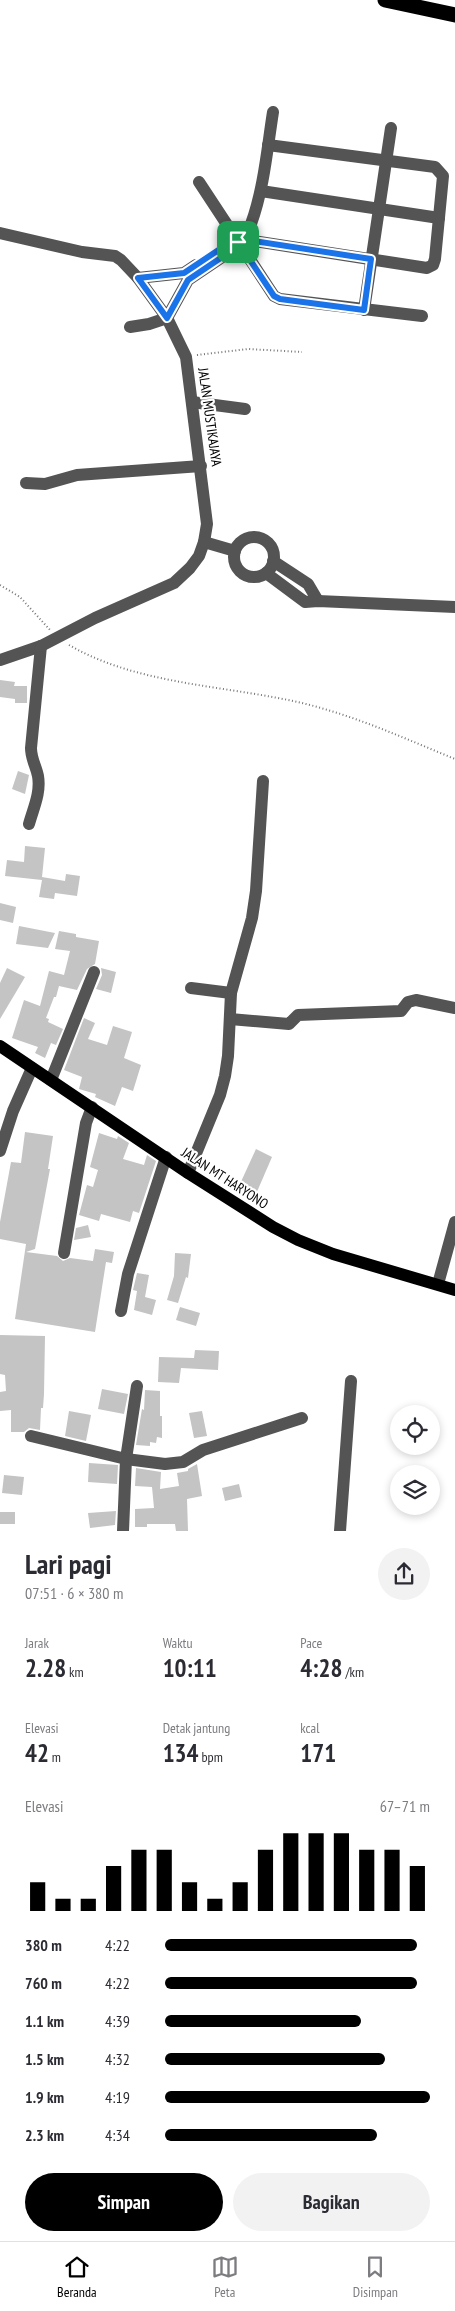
<!DOCTYPE html>
<html lang="id">
<head>
<meta charset="utf-8">
<style>
	:root { --surface:#fff; --page:#f2f2f3; --text:#2b2b33; --muted:#7c7c81; --line:#e1e1e2; --accent:#000 }
	body { margin:0; font-family:"PT Sans Narrow",sans-serif; background:var(--page); color:var(--text); height:100vh; display:flex; flex-direction:column; font-size:19px; white-space:nowrap }
	* { box-sizing:border-box; margin:0 }
	p { font-size:16px; color:var(--muted) }
	.icon { flex:none; width:28px; height:28px; fill:none; stroke:currentColor; stroke-width:2; stroke-linecap:round; stroke-linejoin:round }
	.map { position:relative; height:1531px; overflow:hidden }
	.drawer { display:flex; flex-direction:column; background:var(--surface); flex:1 }
	.drawer>* { flex:none }
	.fabs { position:absolute; left:390px; top:1405px; display:grid; gap:10px }
	.fabs a { display:grid; place-items:center; width:50px; height:50px; border-radius:50%; background:var(--surface); box-shadow:0 2px 8px #0003; font-size:25px }
	.pin { position:absolute; display:grid; place-items:center; width:42px; height:42px; color:#fff; margin:-21px; border-radius:10px; box-shadow:0 2px 8px #0006 }
	.round { display:grid; place-items:center; flex:none; width:52px; height:52px; border-radius:26px; background:var(--page) }
	.summary { display:flex; align-items:center; justify-content:space-between; height:85px; padding:0 25px }
	h1 { font-size:28px; font-weight:700; line-height:38px }
	.stats { display:grid; grid-template-columns:repeat(3,1fr); gap:8px; height:85px; padding:5px 25px }
	.stats div { display:grid; align-content:center }
	.stats b { font-size:25px; font-weight:700 }
	.stats small { font-size:14px; font-weight:400 }
	.stats p { font-size:14px }
	.chart { height:140px; padding:10px 25px }
	.chart p { display:flex; justify-content:space-between }
	.chart svg { width:100%; height:90px; margin-top:5px; stroke:var(--accent); stroke-width:6 }
	.action { display:flex; gap:10px; margin-top:auto; padding:10px 25px }
	.action a { flex:1; height:58px; border-radius:30px; background:var(--accent); color:#fff; font-size:20px; font-weight:700; line-height:58px; text-align:center }
	.action a+a { background:var(--page); color:var(--text) }
	ul { padding:0 25px; list-style:none; font-size:16px }
	li { display:grid; grid-template-columns:80px 60px 1fr; align-items:center; height:38px }
	li i { height:12px; border-radius:6px; background:var(--accent) }
	.tab-bar { display:flex; justify-content:space-around; align-items:center; height:70px; border-top:1px solid var(--line); background:var(--surface); font-size:14px; color:var(--muted) }
	.tab-bar a { display:grid; justify-items:center; gap:2px }
	.tab-bar .selected { color:var(--accent) }
	.map>svg:first-child { display:block }
</style>
</head>
<body>
<div class="map">
<svg width="455" height="1531" viewBox="0 0 455 1531">
	<rect width="100%" height="100%" fill="#fff"/>
	<!-- building -->
	<g fill="#c4c4c4">
		<polygon points="0,680 15,682 14,686 27,686 27,703 15,703 15,699 0,697"/>
		<polygon points="18,771 29,775 25,794 12,789"/>
		<polygon points="25,846 45,848 42,877 65,881 66,874 80,876 77,896 55,893 54,899 39,897 42,880 5,876 7,860 24,862"/>
		<polygon points="0,903 16,907 13,923 0,920"/>
		<polygon points="19,926 55,933 48,948 16,944"/>
		<polygon points="59,931 76,934 76,937 99,941 95,964 87,969 77,990 59,986 56,997 54,997 46,1018 49,1019 48,1022 63,1029 56,1045 51,1043 45,1058 35,1053 38,1047 12,1038 24,1000 40,1006 49,971 64,975 70,951 55,949"/>
		<polygon points="7,968 25,977 0,1019 0,983"/>
		<polygon points="101,968 116,972 111,993 96,989 102,975"/>
		<polygon points="84,1018 95,1023 88,1039 107,1045 113,1026 132,1032 124,1058 141,1065 133,1091 122,1087 115,1106 95,1097 96,1094 79,1089 82,1077 64,1070"/>
		<polygon points="25,1132 53,1136 48,1169 50,1169 35,1249 26,1252 57,1256 63,1261 70,1258 93,1261 95,1249 114,1252 112,1263 106,1262 95,1332 15,1319 26,1244 0,1239 0,1222 11,1162 21,1163"/>
		<polygon points="99,1133 117,1139 118,1136 129,1143 123,1159 144,1165 147,1155 156,1161 139,1213 133,1211 130,1222 101,1214 99,1221 79,1215 87,1185 93,1187 98,1170 90,1167"/>
		<polygon points="256,1149 272,1157 256,1194 239,1186"/>
		<polygon points="88,1225 91,1237 74,1240 76,1228"/>
		<polygon points="175,1253 191,1254 188,1278 186,1277 178,1303 167,1300 174,1276"/>
		<polygon points="137,1273 149,1275 145,1297 156,1300 152,1315 134,1310 137,1291 133,1290"/>
		<polygon points="180,1307 200,1313 196,1326 176,1320"/>
		<polygon points="0,1335 45,1336 44,1394 43,1408 41,1408 40,1430 29,1428 24,1432 11,1432 11,1410 0,1411 0,1392 6,1391 5,1375 0,1374"/>
		<polygon points="195,1350 219,1351 218,1370 181,1368 179,1383 158,1382 159,1357 194,1358"/>
		<polygon points="102,1389 128,1394 124,1414 98,1409"/>
		<polygon points="145,1390 160,1391 160,1416 162,1416 162,1438 157,1437 156,1443 150,1442 150,1446 136,1445 142,1409 144,1410"/>
		<polygon points="69,1411 91,1415 86,1441 65,1436"/>
		<polygon points="202,1411 207,1436 194,1438 189,1413"/>
		<polygon points="89,1463 118,1465 117,1484 88,1482"/>
		<polygon points="197,1464 202,1496 187,1499 188,1531 176,1531 175,1524 147,1524 147,1527 135,1527 135,1509 154,1508 152,1487 135,1486 136,1468 161,1472 160,1489 179,1486 177,1473 188,1471 188,1469"/>
		<polygon points="4,1475 24,1477 22,1495 2,1493"/>
		<polygon points="239,1484 242,1497 225,1501 222,1488"/>
		<polygon points="116,1511 115,1525 90,1528 88,1513"/>
		<rect x="0" y="1512" width="15" height="12"/>
	</g>
	<g fill="none" stroke-linecap="round" stroke-linejoin="round">
		<!-- path -->
		<g stroke="#767676" stroke-width="2" stroke-dasharray="1 2.5" stroke-linecap="butt">
			<polyline points="197,355 248,349 302,352"/>
			<polyline points="0,585 20,597 50,630"/>
			<path d="M69 645C140 686 228 685 306 704 358 717 406 739 455 759"/>
		</g>
		<!-- minor -->
		<g stroke="#545454" stroke-width="12">
			<polyline points="199,182 274,296 280,299 422,316"/>
			<polyline points="261,191 439,218"/>
			<polyline points="0,233 82,252 115,256 121,260 138,278 167,318 186,357 207,524 204,542 199,556 190,568 174,583 95,618 41,646 0,660"/>
			<polyline points="241,239 427,268 433,265 435,259 443,176 435,167 268,145"/>
			<polyline points="138,278 184,273 196,265"/>
			<polyline points="364,310 391,128"/>
			<path d="M130 327 149 324 167 318 188 280 234 249C238 239 247 234 251 224 264 188 267 150 273 112"/>
			<polyline points="192,402 245,409"/>
			<polyline points="26,483 45,484 77,475 201,466"/>
			<circle cx="254" cy="557" r="20"/>
			<polyline points="204,542 235,551"/>
			<polyline points="273,561 308,584 318,601"/>
			<polyline points="266,573 305,602 318,601 455,607"/>
			<path d="M29 824C33 809 41 793 38 776 36 766 31 759 31 748L41 646"/>
			<polyline points="191,988 231,993"/>
			<polyline points="230,1019 289,1024 298,1015 401,1011 408,1002 416,1000 455,1008"/>
			<polyline points="51,1080 94,972"/>
			<polyline points="0,1151 13,1111 32,1068"/>
			<polyline points="188,1173 220,1095 225,1076 228,1056 231,993 252,918 256,891 263,781"/>
			<polyline points="64,1253 86,1123 92,1107"/>
			<polyline points="438,1284 455,1222"/>
			<polyline points="121,1311 128,1274 166,1157"/>
			<polyline points="31,1436 126,1459 165,1464 183,1462 203,1450 302,1418"/>
			<polyline points="123,1531 126,1459 137,1386"/>
			<polyline points="340,1531 351,1381"/>
		</g>
		<!-- major -->
		<polyline stroke="#000" stroke-width="12" points="0,1046 188,1173 273,1227 298,1240 333,1254 455,1290"/>
		<!-- highway -->
		<polyline stroke="#000" stroke-width="15" points="385,0 455,15"/>
	</g>
	<g fill="none" stroke-linecap="round" stroke-linejoin="round">
		<defs>
			<polyline id="route" points="238,242 234,249 188,280 167,318 138,278 184,273 229,243 238,242 274,296 280,299 364,310 371,259 241,239 238,242"/>
		</defs>
		<!-- route casing -->
		<use href="#route" stroke="#fff" stroke-width="10"/>
		<!-- route -->
		<use href="#route" stroke="#1a73e8" stroke-width="6"/>
	</g>
	<g text-anchor="middle" dominant-baseline="central" stroke-width="4.5" stroke-linejoin="round" paint-order="stroke">
		<!-- street labels -->
		<g font-size="14" fill="#000" stroke="#fff">
			<text transform="translate(210 417) rotate(82)">JALAN MUSTIKAJAYA</text>
			<text transform="translate(225 1178) rotate(33)">JALAN MT HARYONO</text>
		</g>
	</g>
</svg>
<div class="fabs">
<a><svg class="icon" aria-label="locate" viewBox="0 0 24 24"><circle cx="12" cy="12" r="6"/><path d="M12 2v4M12 18v4M2 12h4M18 12h4"/></svg></a>
<a><svg class="icon" aria-label="layers" viewBox="0 0 24 24"><path d="M12 4l9 5-9 5-9-5zM3 14l9 5 9-5"/></svg></a>
</div>
<div class="pin" style="left:238px;top:242px;background:#1e9e55"><svg class="icon" aria-label="arrive" viewBox="0 0 24 24"><path d="M6 21V4h12l-3 4 3 4H6"/></svg></div>
</div>
<section class="drawer">
<div class="summary"><div><h1>Lari pagi</h1><p>07:51 · 6 × 380 m</p></div><a class="round"><svg class="icon" aria-label="share" viewBox="0 0 24 24"><path d="M12 15V3M7 8l5-5 5 5M5 13v7h14v-7"/></svg></a></div>
<div class="stats">
<div><p>Jarak</p><b>2.28<small> km</small></b></div>
<div><p>Waktu</p><b>10:11</b></div>
<div><p>Pace</p><b>4:28<small> /km</small></b></div>
</div>
<div class="stats">
<div><p>Elevasi</p><b>42<small> m</small></b></div>
<div><p>Detak jantung</p><b>134<small> bpm</small></b></div>
<div><p>kcal</p><b>171</b></div>
</div>
<div class="chart"><p><span>Elevasi</span>67–71 m</p>
<svg viewBox="0 0 160 44" preserveAspectRatio="none"><path d="M5 44V30M15 44V38M25 44V38M35 44V22M45 44V14M55 44V14M65 44V30M75 44V38M85 44V30M95 44V14M105 44V6M115 44V6M125 44V6M135 44V14M145 44V14M155 44V22"/></svg>
</div>
<ul>
<li><b>380 m</b>4:22<i style="width:95%"></i></li>
<li><b>760 m</b>4:22<i style="width:95%"></i></li>
<li><b>1.1 km</b>4:39<i style="width:74%"></i></li>
<li><b>1.5 km</b>4:32<i style="width:83%"></i></li>
<li><b>1.9 km</b>4:19<i style="width:100%"></i></li>
<li><b>2.3 km</b>4:34<i style="width:80%"></i></li>
</ul>
<div class="action"><a>Simpan</a><a>Bagikan</a></div>
</section>
<nav class="tab-bar">
<a class="selected"><svg class="icon" aria-label="home" viewBox="0 0 24 24"><path d="M3 11l9-7 9 7M6 9v11h12V9"/></svg>Beranda</a>
<a><svg class="icon" aria-label="map" viewBox="0 0 24 24"><path d="M3 6l6-2 6 2 6-2v14l-6 2-6-2-6 2zM9 4v14M15 6v14"/></svg>Peta</a>
<a><svg class="icon" aria-label="saved" viewBox="0 0 24 24"><path d="M7 4h10v16l-5-4-5 4z"/></svg>Disimpan</a>
</nav>
</body>
</html>
